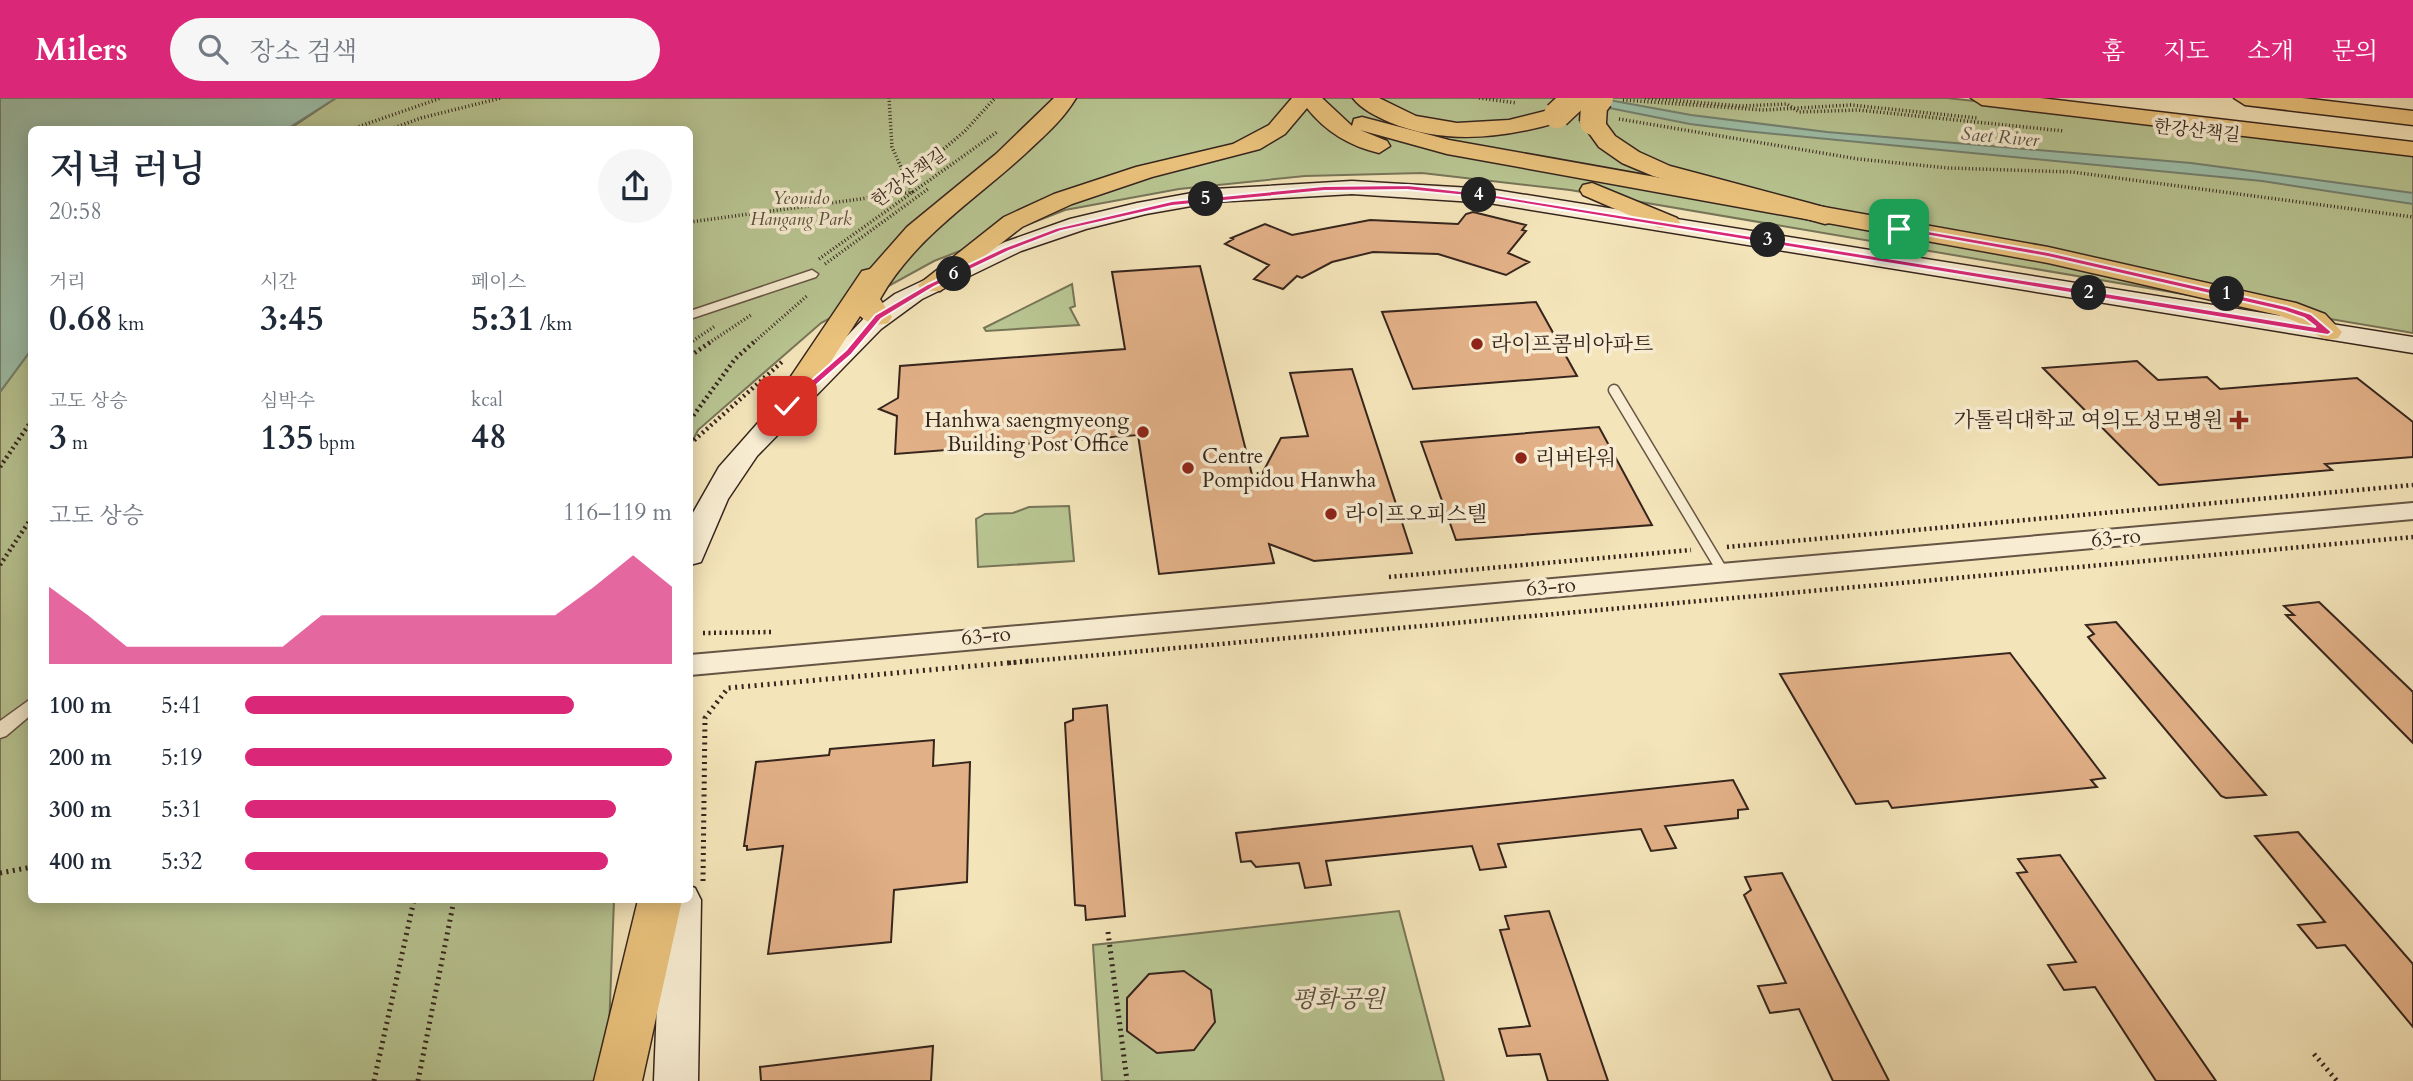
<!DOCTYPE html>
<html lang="ko">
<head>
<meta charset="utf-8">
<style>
	:root { --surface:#fff; --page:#f6f6f7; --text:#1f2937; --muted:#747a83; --accent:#db2777 }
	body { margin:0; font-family:Cardo,"Noto Serif KR",serif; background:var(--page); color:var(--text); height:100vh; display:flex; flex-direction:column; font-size:26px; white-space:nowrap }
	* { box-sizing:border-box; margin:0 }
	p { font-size:23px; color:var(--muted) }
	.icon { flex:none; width:38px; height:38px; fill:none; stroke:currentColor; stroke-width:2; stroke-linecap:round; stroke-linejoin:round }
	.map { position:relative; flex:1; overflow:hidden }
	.panel { position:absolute; left:28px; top:28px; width:665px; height:777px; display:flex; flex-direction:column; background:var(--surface); border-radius:10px; box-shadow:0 4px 18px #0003 }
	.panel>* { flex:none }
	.pin { position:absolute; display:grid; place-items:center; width:60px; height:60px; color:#fff; margin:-30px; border-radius:14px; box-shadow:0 4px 10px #0006 }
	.km { position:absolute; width:35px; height:35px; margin:-18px; border-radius:50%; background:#222; color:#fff; font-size:19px; line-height:35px; text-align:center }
	.round { display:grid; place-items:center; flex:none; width:74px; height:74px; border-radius:37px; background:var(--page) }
	.head { display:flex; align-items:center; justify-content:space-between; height:119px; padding:0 21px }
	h1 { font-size:38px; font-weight:600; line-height:52px }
	.stats { display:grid; grid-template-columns:repeat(3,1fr); gap:10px; height:119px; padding:7px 21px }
	.stats div { display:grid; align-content:center }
	.stats b { font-size:35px; font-weight:600 }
	.stats small { font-size:19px; font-weight:400 }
	.stats p { font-size:19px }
	.chart { height:196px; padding:14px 21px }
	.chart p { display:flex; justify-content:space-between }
	.chart svg { width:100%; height:126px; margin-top:7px; fill:var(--accent); opacity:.7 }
	ul { padding:0 21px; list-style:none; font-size:23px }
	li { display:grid; grid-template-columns:112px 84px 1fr; align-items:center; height:52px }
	li i { height:18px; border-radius:9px; background:var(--accent) }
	header { display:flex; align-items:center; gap:42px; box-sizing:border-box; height:98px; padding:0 35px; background:var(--accent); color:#fff }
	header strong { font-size:33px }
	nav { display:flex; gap:38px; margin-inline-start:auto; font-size:24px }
	.search { width:490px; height:63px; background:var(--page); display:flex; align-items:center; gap:18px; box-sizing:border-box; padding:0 24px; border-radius:38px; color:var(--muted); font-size:26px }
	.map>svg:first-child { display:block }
</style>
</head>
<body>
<header>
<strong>Milers</strong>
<div class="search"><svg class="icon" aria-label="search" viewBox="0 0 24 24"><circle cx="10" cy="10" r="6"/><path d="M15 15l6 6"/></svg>장소 검색</div>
<nav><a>홈</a><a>지도</a><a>소개</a><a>문의</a></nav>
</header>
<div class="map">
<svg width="2413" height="983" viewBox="0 0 2413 983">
	<rect width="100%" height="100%" fill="#f4e4b9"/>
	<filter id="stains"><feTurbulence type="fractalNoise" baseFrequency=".00286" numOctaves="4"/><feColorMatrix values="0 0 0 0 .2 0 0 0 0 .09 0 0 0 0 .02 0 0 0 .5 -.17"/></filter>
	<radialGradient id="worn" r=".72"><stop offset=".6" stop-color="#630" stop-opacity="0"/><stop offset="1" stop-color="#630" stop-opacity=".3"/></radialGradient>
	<!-- green -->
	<g fill="#b8c592" stroke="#777558" stroke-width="2">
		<polygon points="336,0 1947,0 2413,51 2413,235 1570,92 1422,75 1305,78 1179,91 1065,112 934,163 821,225 698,332 690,348 690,32 288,32"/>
		<polygon points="1072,186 1075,208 1070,210 1079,227 986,233 984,230"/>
		<polygon points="31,252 32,802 614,802 607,983 0,983 0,294"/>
		<polygon points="1069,408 1074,463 978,469 976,421 985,416 1013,415 1029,409"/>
		<polygon points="1399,813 1444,983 1102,983 1093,847"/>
	</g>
	<!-- water -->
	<g fill="#9dbfa9" stroke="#748171" stroke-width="2">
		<polygon points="0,0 336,0 287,31 32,32 31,252 0,294"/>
		<polygon points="1559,0 1598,0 1691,17 1827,34 2191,65 2413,95 2413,106 2262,83 1745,33 1690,26"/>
	</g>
	<!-- building -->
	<g fill="#e2b087" stroke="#36251d" stroke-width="2">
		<polygon points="1473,114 1526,127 1522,132 1526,133 1508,155 1529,164 1506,177 1438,156 1373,154 1332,164 1302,180 1297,178 1283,191 1254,181 1269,167 1225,146 1233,141 1231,140 1265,126 1292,137 1370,122 1458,126 1466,116"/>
		<polygon points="1200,168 1255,389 1281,340 1308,338 1290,275 1352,271 1412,455 1314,463 1269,446 1274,465 1159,476 1138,337 895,356 897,318 879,311 898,300 900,268 1125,251 1112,174"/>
		<polygon points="1536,204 1577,278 1413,291 1382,214"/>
		<polygon points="2137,263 2158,282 2207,279 2220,291 2357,280 2413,324 2413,359 2325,366 2332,372 2159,387 2043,270"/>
		<polygon points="1599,329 1652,427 1456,442 1421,344"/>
		<polygon points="2319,504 2413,594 2413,645 2286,517 2294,517 2284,508"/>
		<polygon points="2116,524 2266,697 2226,700 2221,698 2088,539 2094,536 2086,527"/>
		<polygon points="2010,555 2105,680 2091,682 2097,689 1892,710 1888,703 1856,706 1780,576"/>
		<polygon points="1107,607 1125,818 1086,822 1085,808 1075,807 1065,625 1073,622 1073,611"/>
		<polygon points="934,642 933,668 970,664 967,784 894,792 891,844 768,856 783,748 747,752 747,748 744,748 756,664 829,657 830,651"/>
		<polygon points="1733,682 1748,711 1738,712 1738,720 1665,728 1676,750 1651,753 1641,731 1498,746 1506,769 1480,772 1472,748 1326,763 1331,787 1305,790 1299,765 1256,769 1251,763 1241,764 1236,735"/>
		<polygon points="2298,734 2413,866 2413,929 2345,847 2317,850 2298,827 2325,824 2255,738"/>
		<polygon points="2060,757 2216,983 2156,983 2095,889 2064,892 2048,867 2076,864 2017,775 2027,774 2018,761"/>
		<polygon points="1782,775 1889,983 1833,983 1799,911 1770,915 1758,888 1786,885 1744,797 1751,792 1745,779"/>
		<polygon points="1549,813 1572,878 1608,983 1548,983 1540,956 1507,958 1499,931 1530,928 1500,832 1509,831 1505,818"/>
		<polygon points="1184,873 1211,892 1215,924 1194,952 1157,955 1127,933 1127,900 1149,876"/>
		<polygon points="933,948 931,983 761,983 760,969"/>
	</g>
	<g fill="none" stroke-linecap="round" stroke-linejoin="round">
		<defs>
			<polyline id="service" points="1614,292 1723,474"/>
			<g id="pedestrian">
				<polygon points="812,172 818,176 816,179 690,221 690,213"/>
				<polygon points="32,600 32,616 6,638 0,640 0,623"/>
			</g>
			<polygon id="tertiary" points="2413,405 2413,421 690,577 690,557"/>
			<g id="secondary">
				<polygon points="1352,83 1489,91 2413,239 2413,255 1489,105 1352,96 1214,104 1146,116 1086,131 1021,153 922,201 881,231 757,358 728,401 701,464 690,467 690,420 719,369 779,301 831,255 869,215 895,196 1005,144 1070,121 1137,105 1214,91"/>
				<polygon points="690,788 695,790 701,802 698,983 654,983 661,802 690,802"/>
			</g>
			<g id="primary">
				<path d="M1292 0H1322L1352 28 1354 21 1362 19 1449 42 2048 149 2296 205 2325 216 2342 234 2338 240C2321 244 2319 237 2306 229 2298 223 2287 221 2278 217L2048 165 1447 56 1360 32 1387 43 1390 48 1379 55C1350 48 1326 34 1307 10L1285 36 1260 51 1152 79 1072 106 1022 129 940 193H922L918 187 1004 119 1054 96 1136 69 1233 46 1269 27Z"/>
				<polygon points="1592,85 1677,120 1680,125 1677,130 1659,130 1583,97 1580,92 1583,87"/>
				<polygon points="638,802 682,802 642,983 594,983"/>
			</g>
			<g id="trunk">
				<path d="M1054 0H1076C1063 22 1044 38 1025 56 974 103 915 139 880 201L892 219 888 225C876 228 870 227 860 218L798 315 787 317 776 315 771 308 862 173 870 171 907 129 996 56Z"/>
				<path d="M1353 0H1379L1416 18 1457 25 1509 22 1557 10 1565 12 1569 17 1565 22C1508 40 1446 48 1389 24 1376 18 1361 11 1353 0Z"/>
				<polygon points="1971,0 2040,0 2413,44 2413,58 1982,7"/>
				<polygon points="2234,0 2302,0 2413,13 2413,27 2245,7"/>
				<polygon points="1593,17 1601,19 1615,38 1639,54 1670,68 1809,105 1834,112 1838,118 1834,124 1825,126 1653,78 1622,65 1599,49 1581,24 1585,19"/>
			</g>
		</defs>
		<!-- service casing -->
		<use href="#service" stroke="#654" stroke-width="13"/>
		<!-- pedestrian casing -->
		<use href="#pedestrian" stroke="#654" stroke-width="3"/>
		<!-- tertiary casing -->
		<use href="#tertiary" stroke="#654" stroke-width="4"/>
		<!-- secondary casing -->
		<use href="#secondary" stroke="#36251d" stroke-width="3"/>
		<!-- primary casing -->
		<use href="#primary" stroke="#36251d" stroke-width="3"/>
		<!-- trunk casing -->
		<use href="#trunk" stroke="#36251d" stroke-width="3"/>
		<!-- path-far2 -->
		<g stroke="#36251d" stroke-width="3.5" stroke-dasharray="1 2.5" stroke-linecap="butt">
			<polyline points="1479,0 1517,5"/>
			<polyline points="1645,0 1741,8 1787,6 1799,14 1858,12 2064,33"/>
			<polyline points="1623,2 1764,12 1851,7 1977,20"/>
			<polyline points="1619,21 1858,61 1948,70 2072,74 2413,119"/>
			<polyline points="349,32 441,0"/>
			<polyline points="388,32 421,20 501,0"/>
			<polyline points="870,98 927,65 965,33 995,0"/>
			<polyline points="690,124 912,94 892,49 889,0"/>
			<polyline points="819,161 997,34"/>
			<polyline points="825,166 928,91"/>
			<polyline points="690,245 715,228"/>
			<polyline points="709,245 751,217"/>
			<polyline points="753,245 808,197"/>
		</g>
		<!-- path-far1 -->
		<g stroke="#36251d" stroke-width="4.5" stroke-dasharray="2 3.5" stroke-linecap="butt">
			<polyline points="690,245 693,243"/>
			<polyline points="690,258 712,243"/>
			<polyline points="690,322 735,261 755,243"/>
			<polyline points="690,346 783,263"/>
			<polyline points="0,369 32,322"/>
			<polyline points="1727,449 2413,387"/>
			<polyline points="0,467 32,419"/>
			<polyline points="1389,479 1691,452"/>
			<polyline points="703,535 774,534"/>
			<polyline points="1009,565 2413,439"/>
		</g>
		<!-- path -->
		<g stroke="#36251d" stroke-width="5" stroke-dasharray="2 4.5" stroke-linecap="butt">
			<polyline points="0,775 32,769"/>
			<polyline points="703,783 705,620 728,590 1029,563"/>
			<polyline points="1108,834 1127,983"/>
			<polyline points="2314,956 2337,983"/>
			<polyline points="374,983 414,802"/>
			<polyline points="418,983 454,802"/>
		</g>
		<!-- service -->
		<use href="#service" stroke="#f8edd2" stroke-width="10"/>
		<!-- pedestrian -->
		<use href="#pedestrian" fill="#f8edd2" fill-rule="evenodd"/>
		<!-- tertiary -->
		<use href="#tertiary" fill="#f8edd2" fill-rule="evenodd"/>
		<!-- secondary -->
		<use href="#secondary" fill="#f8edd2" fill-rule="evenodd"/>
		<!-- primary -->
		<use href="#primary" fill="#eac27c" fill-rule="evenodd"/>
		<!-- trunk -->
		<use href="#trunk" fill="#eac27c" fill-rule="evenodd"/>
		<defs>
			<g id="trunk-bridge">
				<polyline points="1557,17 1575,0"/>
				<polyline points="1593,24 1594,8 1600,0"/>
			</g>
		</defs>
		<!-- trunk-bridge casing -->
		<use href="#trunk-bridge" stroke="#36251d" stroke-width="29" stroke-linecap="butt"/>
		<!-- trunk-bridge -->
		<use href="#trunk-bridge" stroke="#eac27c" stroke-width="26"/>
	</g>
	<!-- route -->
	<polygon fill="#db2777" stroke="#fff" stroke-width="2" points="1407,87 1489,96 2316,229 2304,220 2284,213 2048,159 1897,132 1899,128 2048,154 2286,208 2311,216 2332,234 2328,237 1489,100 1407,92 1324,93 1172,108 1061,133 1009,153 934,189 881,221 852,256 790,310 782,308 846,252 875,217 928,186 1003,150 1056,130 1172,103 1324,88"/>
	<!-- markers -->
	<g fill="#8f2418" stroke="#f8edd2" stroke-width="2.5">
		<circle cx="1477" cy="246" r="7"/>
		<path d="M2235.5 311.5h7v7h7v7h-7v7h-7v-7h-7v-7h7z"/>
		<circle cx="1143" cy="334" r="7"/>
		<circle cx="1521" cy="360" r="7"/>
		<circle cx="1188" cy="370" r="7"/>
		<circle cx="1331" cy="416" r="7"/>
	</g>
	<g text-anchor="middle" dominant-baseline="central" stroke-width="7" stroke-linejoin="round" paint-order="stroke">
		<!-- far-street labels -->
		<g font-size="18" fill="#36251d" stroke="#f8edd2">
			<text transform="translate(2197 33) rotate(6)">한강산책길</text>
			<text transform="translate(909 80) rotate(-36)">한강산책길</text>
		</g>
		<!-- far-park labels -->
		<g font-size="18" font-style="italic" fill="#564d3a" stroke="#f8edd2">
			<text x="801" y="100">Yeouido<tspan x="801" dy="21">Hangang Park</tspan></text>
		</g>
		<!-- far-water labels -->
		<g font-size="19" font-style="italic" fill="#555347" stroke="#f8edd2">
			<text transform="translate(2000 39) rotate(5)">Saet River</text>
		</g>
		<!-- poi labels -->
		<g font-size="21" fill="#36251d" stroke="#f8edd2" text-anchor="start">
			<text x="1491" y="246">라이프콤비아파트</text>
			<text x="1129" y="322" text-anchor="end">Hanhwa saengmyeong<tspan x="1129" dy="24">Building Post Office</tspan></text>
			<text x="2223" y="322" text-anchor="end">가톨릭대학교 여의도성모병원</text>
			<text x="1202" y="358">Centre<tspan x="1202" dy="24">Pompidou Hanwha</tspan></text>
			<text x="1535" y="360">리버타워</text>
			<text x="1345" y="416">라이프오피스텔</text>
		</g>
		<!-- street labels -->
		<g font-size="21" fill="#36251d" stroke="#f8edd2">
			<text transform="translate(2116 440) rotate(-5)">63-ro</text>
			<text transform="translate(1551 489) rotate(-5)">63-ro</text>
			<text transform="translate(986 538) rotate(-5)">63-ro</text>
		</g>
		<!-- near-park labels -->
		<g font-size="24" font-style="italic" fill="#564d3a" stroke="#f8edd2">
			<text x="1338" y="901">평화공원</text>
		</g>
	</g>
	<rect width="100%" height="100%" filter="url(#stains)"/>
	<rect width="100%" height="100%" fill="url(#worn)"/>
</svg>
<div class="pin" style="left:1899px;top:131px;background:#1e9e55"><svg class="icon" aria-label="arrive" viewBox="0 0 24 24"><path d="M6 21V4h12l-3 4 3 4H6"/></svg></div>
<div class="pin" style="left:787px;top:308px;background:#d93025"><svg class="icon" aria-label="check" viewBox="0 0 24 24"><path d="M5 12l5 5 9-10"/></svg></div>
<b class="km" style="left:2227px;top:196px">1</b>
<b class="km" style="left:2089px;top:195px">2</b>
<b class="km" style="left:1768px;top:142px">3</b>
<b class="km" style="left:1479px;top:97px">4</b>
<b class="km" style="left:1206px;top:101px">5</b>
<b class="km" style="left:954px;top:176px">6</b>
<section class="panel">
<div class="head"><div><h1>저녁 러닝</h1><p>20:58</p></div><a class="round"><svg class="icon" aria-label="share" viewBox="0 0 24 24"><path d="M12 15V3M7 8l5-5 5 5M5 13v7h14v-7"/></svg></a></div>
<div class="stats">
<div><p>거리</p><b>0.68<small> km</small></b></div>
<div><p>시간</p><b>3:45</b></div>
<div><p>페이스</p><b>5:31<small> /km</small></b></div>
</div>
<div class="stats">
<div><p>고도 상승</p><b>3<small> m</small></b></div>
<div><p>심박수</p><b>135<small> bpm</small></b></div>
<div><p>kcal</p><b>48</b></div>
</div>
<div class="chart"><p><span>고도 상승</span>116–119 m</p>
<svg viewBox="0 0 160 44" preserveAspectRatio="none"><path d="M0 44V17L10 27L20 38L30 38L40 38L50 38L60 38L70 27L80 27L90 27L100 27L110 27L120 27L130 27L140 17L150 6L160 17V44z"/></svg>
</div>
<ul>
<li><b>100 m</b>5:41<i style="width:77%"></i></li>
<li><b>200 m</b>5:19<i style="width:100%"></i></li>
<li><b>300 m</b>5:31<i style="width:87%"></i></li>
<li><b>400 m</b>5:32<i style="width:85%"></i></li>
</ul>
</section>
</div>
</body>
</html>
